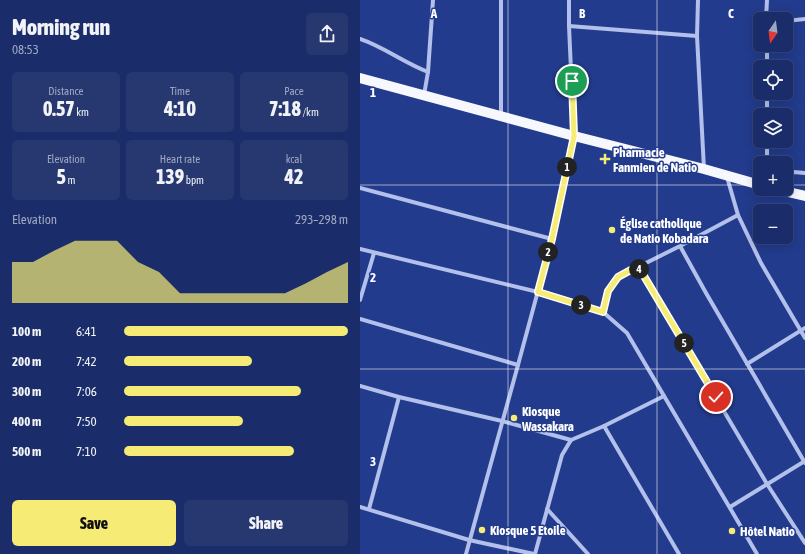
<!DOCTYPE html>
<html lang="en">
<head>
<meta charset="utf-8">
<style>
	:root { --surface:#1a2c69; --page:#273871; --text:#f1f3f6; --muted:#9fa7c0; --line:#38487d; --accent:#f6ec75 }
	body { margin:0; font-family:"Asap Condensed",sans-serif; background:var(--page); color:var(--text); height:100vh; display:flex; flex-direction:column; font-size:15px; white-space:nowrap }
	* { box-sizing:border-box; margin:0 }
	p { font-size:13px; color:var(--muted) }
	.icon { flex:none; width:22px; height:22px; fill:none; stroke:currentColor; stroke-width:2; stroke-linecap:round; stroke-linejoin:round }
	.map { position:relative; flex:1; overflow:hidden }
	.drawer { display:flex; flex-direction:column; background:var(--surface); width:360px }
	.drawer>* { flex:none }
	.needle { width:26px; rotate:194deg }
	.buttons { position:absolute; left:393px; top:12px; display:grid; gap:8px }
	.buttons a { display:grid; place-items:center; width:40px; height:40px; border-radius:6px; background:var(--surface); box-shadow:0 2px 10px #0003,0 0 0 1px var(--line); font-size:20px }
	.pin { position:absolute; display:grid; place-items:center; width:34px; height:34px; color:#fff; margin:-17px; border:2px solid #fff; border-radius:50%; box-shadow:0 1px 4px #0007 }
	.km { position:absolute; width:20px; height:20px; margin:-10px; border-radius:50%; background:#222; color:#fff; font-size:11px; line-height:20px; text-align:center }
	.round { display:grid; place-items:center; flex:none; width:42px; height:42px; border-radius:6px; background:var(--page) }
	.head { display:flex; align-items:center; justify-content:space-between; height:68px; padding:0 12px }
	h1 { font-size:22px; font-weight:800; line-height:30px }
	.stats { display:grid; grid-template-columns:repeat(3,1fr); gap:6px; height:68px; padding:4px 12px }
	.stats div { display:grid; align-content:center; border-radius:6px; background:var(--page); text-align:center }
	.stats b { font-size:20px; font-weight:800 }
	.stats small { font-size:11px; font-weight:400 }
	.stats p { font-size:11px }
	.chart { height:112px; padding:8px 12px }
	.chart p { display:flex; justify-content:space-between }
	.chart svg { width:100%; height:72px; margin-top:4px; fill:var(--accent); opacity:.7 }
	.action { display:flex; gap:8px; margin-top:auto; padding:8px 12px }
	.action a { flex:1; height:46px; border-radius:6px; background:var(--accent); color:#111; font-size:16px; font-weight:800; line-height:46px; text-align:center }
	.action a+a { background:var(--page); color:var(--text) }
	ul { padding:0 12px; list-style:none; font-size:13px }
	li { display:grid; grid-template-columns:64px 48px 1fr; align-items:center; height:30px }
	li i { height:10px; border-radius:5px; background:var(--accent) }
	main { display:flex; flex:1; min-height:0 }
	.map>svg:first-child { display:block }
</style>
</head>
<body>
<main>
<section class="drawer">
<div class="head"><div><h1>Morning run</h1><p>08:53</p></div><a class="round"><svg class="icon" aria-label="share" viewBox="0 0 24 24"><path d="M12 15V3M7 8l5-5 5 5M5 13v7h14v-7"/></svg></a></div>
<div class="stats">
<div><p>Distance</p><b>0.57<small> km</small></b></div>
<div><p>Time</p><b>4:10</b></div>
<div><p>Pace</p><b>7:18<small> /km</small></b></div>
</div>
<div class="stats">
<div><p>Elevation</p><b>5<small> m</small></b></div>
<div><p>Heart rate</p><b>139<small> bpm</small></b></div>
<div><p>kcal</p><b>42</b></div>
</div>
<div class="chart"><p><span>Elevation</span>293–298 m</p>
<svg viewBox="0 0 160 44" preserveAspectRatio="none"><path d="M0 44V19L10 19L20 12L30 6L40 6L50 6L60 19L70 25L80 38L90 38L100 38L110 38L120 38L130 38L140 32L150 25L160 19V44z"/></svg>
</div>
<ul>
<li><b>100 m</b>6:41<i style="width:100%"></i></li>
<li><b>200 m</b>7:42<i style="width:57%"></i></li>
<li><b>300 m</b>7:06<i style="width:79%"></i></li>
<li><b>400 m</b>7:50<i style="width:53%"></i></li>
<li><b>500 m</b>7:10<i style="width:76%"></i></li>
</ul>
<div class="action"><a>Save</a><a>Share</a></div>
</section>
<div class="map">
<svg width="445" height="554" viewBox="0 0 445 554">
	<rect width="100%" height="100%" fill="#233b8c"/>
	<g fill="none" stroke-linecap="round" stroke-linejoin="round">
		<!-- street -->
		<g stroke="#b2c0eb" stroke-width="4">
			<polyline points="141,0 141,116"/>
			<polyline points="338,0 337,36 344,169"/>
			<polyline points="406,19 407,0"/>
			<polyline points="426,21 445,19"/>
			<polyline points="209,26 337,36"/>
			<path d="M0 39C24 47 44 63 68 72"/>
			<polyline points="407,45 407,67"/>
			<polyline points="407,93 407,115"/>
			<polyline points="64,95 68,72 73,0"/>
			<polyline points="407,163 407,141"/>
			<polyline points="367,177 378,215 401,263 445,338"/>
			<polyline points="426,183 428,178 434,172 445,173"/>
			<polyline points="0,188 192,239"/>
			<polyline points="320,246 346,293 445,463"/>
			<polyline points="0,249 178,292 243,312 267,333 397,554"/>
			<polyline points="278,266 407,484 445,543"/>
			<polyline points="0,300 14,253"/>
			<polyline points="243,312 248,291 258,277 320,246 378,215"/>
			<polyline points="0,319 158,365"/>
			<polyline points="387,364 445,328"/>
			<polyline points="0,386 39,397 142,421 211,440"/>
			<polyline points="244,426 319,554"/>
			<polyline points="0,507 109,540 174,554"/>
			<polyline points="370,507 445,461"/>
			<polyline points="9,509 39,397"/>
			<polyline points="187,509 228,554"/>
			<polyline points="106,554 158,365 192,239 214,136 209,26 209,0"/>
			<polyline points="175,554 202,455 211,440 244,426 304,396"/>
		</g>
		<!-- primary -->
		<g stroke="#f6f8fe" stroke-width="10">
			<polyline points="0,78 214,136 344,169 400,185"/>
			<polyline points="415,189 445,196"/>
		</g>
	</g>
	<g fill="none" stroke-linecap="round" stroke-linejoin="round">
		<defs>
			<polyline id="route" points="212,81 214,136 192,239 178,292 243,312 248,291 258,277 278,266 356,397"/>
		</defs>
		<!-- route casing -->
		<use href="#route" stroke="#fff" stroke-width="8"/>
		<!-- route -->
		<use href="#route" stroke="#f6ec75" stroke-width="5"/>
	</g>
	<!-- grid -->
	<path fill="none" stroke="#fff" stroke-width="1" stroke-opacity="0.55" d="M148 0V554M297 0V554M0 185H400M426 185H445M0 369H445"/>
	<!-- markers -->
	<g fill="#f6ec75" stroke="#233b8c" stroke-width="1.5">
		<path d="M243 153h4v4h4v4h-4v4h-4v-4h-4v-4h4z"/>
		<circle cx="252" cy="230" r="4"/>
		<circle cx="154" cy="418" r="4"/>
		<circle cx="122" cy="530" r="4"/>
		<circle cx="372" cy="531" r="4"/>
	</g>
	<g text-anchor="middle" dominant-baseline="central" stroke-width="3" stroke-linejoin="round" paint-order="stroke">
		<!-- poi labels -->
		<g font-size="13" font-weight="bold" fill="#fff" stroke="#233b8c" text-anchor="start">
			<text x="253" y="152">Pharmacie<tspan x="253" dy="15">Fanmien de Natio</tspan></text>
			<text x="260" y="223">Église catholique<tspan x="260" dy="15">de Natio Kobadara</tspan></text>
			<text x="162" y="411">Kiosque<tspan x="162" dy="15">Wassakara</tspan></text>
			<text x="130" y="530">Kiosque 5 Etoile</text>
			<text x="380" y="531">Hôtel Natio</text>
		</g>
	</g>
	<g font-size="13" text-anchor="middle" font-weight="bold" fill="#fff" stroke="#233b8c" stroke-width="3" stroke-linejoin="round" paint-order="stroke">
		<text x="74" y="18">A</text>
		<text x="222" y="18">B</text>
		<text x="371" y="18">C</text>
		<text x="13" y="97">1</text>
		<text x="13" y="282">2</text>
		<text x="13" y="466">3</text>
	</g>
</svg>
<div class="buttons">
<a><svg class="needle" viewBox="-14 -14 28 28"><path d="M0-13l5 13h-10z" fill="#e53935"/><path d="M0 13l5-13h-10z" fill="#9fa7c0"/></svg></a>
<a><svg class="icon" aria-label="locate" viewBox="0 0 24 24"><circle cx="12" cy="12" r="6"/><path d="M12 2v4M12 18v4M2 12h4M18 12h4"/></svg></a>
<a><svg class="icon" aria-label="layers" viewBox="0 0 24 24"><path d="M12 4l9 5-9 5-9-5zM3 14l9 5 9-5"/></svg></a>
<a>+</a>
<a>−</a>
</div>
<div class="pin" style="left:212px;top:81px;background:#1e9e55"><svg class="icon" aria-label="arrive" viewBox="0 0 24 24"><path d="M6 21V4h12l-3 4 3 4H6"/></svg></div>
<div class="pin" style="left:356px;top:397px;background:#d93025"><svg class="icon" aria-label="check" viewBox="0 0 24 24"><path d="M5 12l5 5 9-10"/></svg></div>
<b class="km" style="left:207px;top:167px">1</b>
<b class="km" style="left:188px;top:252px">2</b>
<b class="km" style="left:221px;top:305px">3</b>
<b class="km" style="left:279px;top:269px">4</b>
<b class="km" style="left:324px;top:343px">5</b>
</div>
</main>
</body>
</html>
